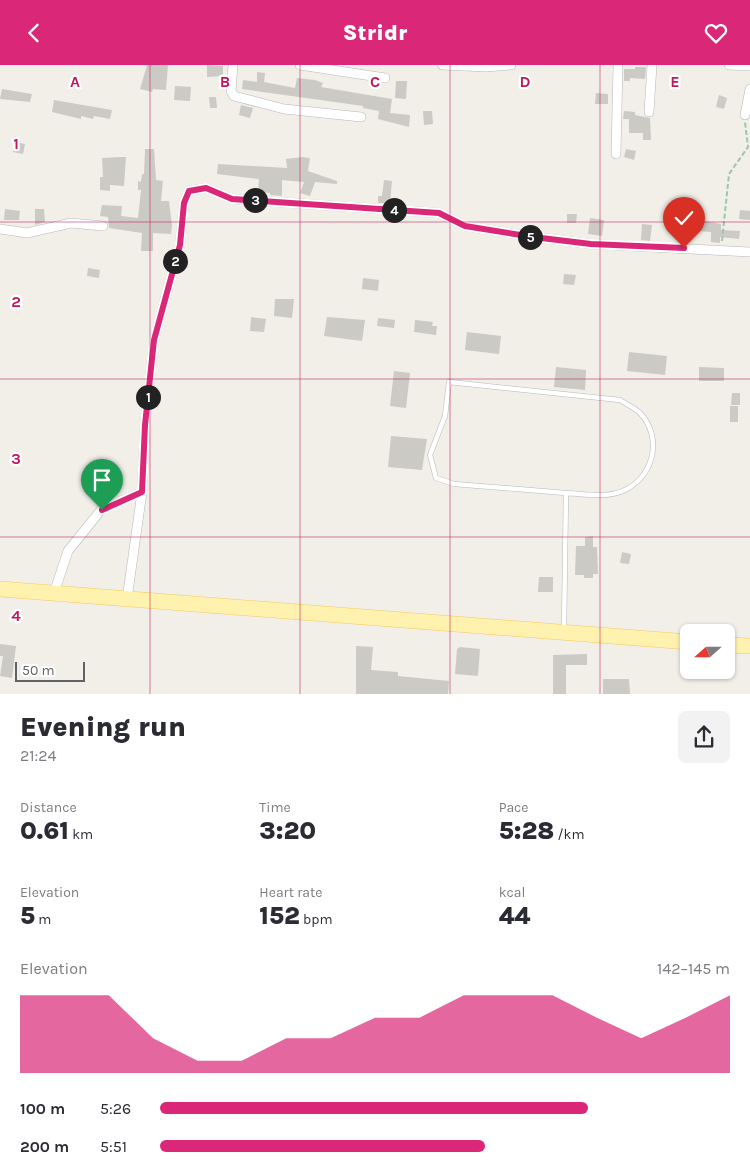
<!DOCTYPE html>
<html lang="en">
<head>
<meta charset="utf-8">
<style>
	:root { --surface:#fff; --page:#f2f2f3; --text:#2b2b33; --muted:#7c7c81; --accent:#db2777 }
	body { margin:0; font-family:Karla,sans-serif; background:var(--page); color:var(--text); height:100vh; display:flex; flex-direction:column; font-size:19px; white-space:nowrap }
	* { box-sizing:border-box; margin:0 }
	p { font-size:16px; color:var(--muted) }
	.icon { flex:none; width:28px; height:28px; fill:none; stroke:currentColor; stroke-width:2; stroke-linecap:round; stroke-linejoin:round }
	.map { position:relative; height:629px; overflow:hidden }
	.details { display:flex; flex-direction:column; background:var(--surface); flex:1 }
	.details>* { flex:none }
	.needle { width:32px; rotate:249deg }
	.buttons { position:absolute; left:680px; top:559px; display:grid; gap:10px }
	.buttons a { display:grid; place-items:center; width:55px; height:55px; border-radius:8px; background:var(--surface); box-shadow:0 1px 4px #0004; font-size:25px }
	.scale { position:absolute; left:15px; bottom:12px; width:70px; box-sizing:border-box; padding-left:5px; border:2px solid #5f6368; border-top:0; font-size:14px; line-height:18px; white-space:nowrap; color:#5f6368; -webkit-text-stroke:4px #fff; paint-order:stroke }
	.pin { position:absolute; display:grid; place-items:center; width:42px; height:42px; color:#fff; margin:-51px -21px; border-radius:50% 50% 50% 0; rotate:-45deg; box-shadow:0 0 5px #0007 }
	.pin .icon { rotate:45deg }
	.km { position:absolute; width:25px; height:25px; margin:-12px; border-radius:50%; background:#222; color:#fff; font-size:14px; line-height:25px; text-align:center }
	.round { display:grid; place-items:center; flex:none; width:52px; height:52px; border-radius:8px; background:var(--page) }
	.summary { display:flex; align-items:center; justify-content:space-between; height:85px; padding:0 20px }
	h1 { font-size:28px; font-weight:800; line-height:38px }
	.figures { display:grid; grid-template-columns:repeat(3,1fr); gap:8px; height:85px; padding:5px 20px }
	.figures div { display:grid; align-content:center }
	.figures b { font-size:25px; font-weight:800 }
	.figures small { font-size:14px; font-weight:400 }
	.figures p { font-size:14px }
	.chart { height:140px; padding:10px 20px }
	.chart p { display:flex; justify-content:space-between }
	.chart svg { width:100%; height:90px; margin-top:5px; fill:var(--accent); opacity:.7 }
	ul { padding:0 20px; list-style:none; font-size:16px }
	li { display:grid; grid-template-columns:80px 60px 1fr; align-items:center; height:38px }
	li i { height:12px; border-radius:6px; background:var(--accent) }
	header { display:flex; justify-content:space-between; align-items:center; height:65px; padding:0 20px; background:var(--accent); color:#fff; font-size:22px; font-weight:800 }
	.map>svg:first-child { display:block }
</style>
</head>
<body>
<header><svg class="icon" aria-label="back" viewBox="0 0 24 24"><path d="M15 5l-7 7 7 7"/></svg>Stridr<svg class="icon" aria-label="heart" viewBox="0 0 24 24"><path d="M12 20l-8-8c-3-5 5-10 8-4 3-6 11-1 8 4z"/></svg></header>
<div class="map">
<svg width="750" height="629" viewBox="0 0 750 629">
	<rect width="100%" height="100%" fill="#f1efe8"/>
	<!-- building -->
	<g fill="#cccac5">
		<polygon points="147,0 168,0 166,25 153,24 152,27 140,24"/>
		<polygon points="207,0 223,1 223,11 207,12"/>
		<polygon points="635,2 646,2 645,14 630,13 630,16 624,16 624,4 635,4"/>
		<polygon points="257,7 265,8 264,17 295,23 297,13 315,15 323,18 321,22 392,34 390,48 410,50 409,62 378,54 379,46 363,43 363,41 242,24 243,15 257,17"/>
		<polygon points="396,16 407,16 406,34 395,33"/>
		<polygon points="175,21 191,22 190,36 174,35"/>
		<polygon points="2,24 32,29 30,37 0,34"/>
		<polygon points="596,28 608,29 608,39 595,39"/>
		<polygon points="719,30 727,33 724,44 716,42"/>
		<polygon points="209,32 216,32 217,43 210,43"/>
		<polygon points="54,35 112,45 110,54 94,51 93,54 81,51 81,54 52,47"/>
		<polygon points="241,40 253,43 250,53 239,50"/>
		<polygon points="423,46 432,46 433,59 424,60"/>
		<polygon points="624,46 635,47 635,50 650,53 651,75 643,75 643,68 629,68 629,54 623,54"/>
		<polygon points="15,77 25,79 23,89 13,87"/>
		<polygon points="145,84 154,84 156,115 163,116 161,136 169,136 172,161 171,169 153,168 153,186 141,186 142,168 109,163 108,152 100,151 102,140 122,141 121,151 138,153 141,125 138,125 138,116 141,117 142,109 144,109"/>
		<polygon points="626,84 636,86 634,95 624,92"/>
		<polygon points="120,92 126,92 124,121 110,120 110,126 100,125 100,112 103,112 102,93"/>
		<polygon points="302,92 310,93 308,106 337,116 337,119 315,117 310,131 300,128 304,117 282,115 282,131 270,130 270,128 258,127 259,114 217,109 218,99 287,103 286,94"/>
		<polygon points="384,115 392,116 390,138 378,138 378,131 382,131"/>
		<polygon points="5,144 20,146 19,155 4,155"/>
		<polygon points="35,144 44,144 45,157 35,160"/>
		<polygon points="740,145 750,146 750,155 739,154"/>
		<polygon points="567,149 577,149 576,158 567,158"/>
		<polygon points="590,153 604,155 602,171 588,169"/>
		<polygon points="699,155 721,159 721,165 740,166 739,174 720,172 720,178 711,177 711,167 698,166"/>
		<polygon points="642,159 652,160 650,176 641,175"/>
		<polygon points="679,165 689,165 689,175 678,174"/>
		<polygon points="88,203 100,205 99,213 87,211"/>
		<polygon points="564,209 576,210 574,220 563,219"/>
		<polygon points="363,213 379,215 378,226 362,224"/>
		<polygon points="275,234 294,234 292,253 274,251"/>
		<polygon points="251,252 266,254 264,267 250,266"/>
		<polygon points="327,252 365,255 362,276 324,271"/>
		<polygon points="378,253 395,255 394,263 377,261"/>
		<polygon points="415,255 433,257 432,261 437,261 436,270 414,267"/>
		<polygon points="467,267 501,271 499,289 465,285"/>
		<polygon points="629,287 667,291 665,310 627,306"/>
		<polygon points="556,302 586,305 585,325 554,322"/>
		<polygon points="699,302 724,303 724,316 699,316"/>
		<polygon points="394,306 410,308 406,343 390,341"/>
		<polygon points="732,328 740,328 740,340 731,340"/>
		<rect x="730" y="341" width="8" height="16"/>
		<polygon points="391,371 427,374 422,405 388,402"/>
		<polygon points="593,471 593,482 597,482 598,509 593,509 593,513 584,513 584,510 575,510 576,481 585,481 585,472"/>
		<polygon points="622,487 631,489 629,499 620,498"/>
		<polygon points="539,512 553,512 553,527 538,527"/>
		<polygon points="0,579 16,581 12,613 0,611 3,591 0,591"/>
		<polygon points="356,581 373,582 371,605 398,607 398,611 449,616 448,629 356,629"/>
		<polygon points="460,582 480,584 478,611 455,609 457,584"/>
		<polygon points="587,589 587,600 566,600 566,629 553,629 553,590"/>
		<polygon points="603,614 629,614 630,629 603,629"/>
	</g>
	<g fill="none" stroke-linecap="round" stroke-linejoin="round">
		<defs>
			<path id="service" d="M564 564 566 428 454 419 436 413 430 390 445 351 449 317 620 335C626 339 635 343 640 348 662 371 655 409 627 424 609 434 586 429 566 428"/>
			<g id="minor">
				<polyline points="233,0 231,26 234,31 284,44 361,52"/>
				<polyline points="300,0 385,13"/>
				<polyline points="442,0 487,2 511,0"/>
				<polyline points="729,0 750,1"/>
				<polyline points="649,47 652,0"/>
				<polyline points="745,50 750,24"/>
				<polyline points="616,89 618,0"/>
				<polyline points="0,164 27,168 71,158 103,161"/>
				<polyline points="54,528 68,486 101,445 142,427 145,360 154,275 180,180 184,138 189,126 206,123 232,134 439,148 465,161 533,172 591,179 750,187"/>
				<polyline points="127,534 142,427"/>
			</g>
			<g id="primary">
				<polyline points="0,524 689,577"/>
				<polyline points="726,580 750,581"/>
			</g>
		</defs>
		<!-- service casing -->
		<use href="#service" stroke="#b5b8bc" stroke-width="5.5"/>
		<!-- minor casing -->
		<use href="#minor" stroke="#b5b8bc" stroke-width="10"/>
		<!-- primary casing -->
		<use href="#primary" stroke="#f2c960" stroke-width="16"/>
		<!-- path -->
		<polyline stroke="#9cc7a9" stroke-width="2" stroke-dasharray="5 2.5" stroke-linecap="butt" points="722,176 729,109 748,82 745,57"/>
		<!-- service -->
		<use href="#service" stroke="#fff" stroke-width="4.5"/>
		<!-- minor -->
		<use href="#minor" stroke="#fff" stroke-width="9"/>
		<!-- primary -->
		<use href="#primary" stroke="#fff2af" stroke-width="15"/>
	</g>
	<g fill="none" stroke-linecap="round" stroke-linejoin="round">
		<defs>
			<polyline id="route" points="102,445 142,427 145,360 154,275 180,180 184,138 189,126 206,123 232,134 439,148 465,161 533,172 591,179 684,183"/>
		</defs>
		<!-- route casing -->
		<use href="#route" stroke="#fff" stroke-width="10"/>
		<!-- route -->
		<use href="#route" stroke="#db2777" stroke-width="6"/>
	</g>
	<!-- grid -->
	<path fill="none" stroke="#c2185b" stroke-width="1" stroke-opacity="0.55" d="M150 0V629M300 0V629M450 0V629M600 0V629M0 157H750M0 314H750M0 472H750"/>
	<g font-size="16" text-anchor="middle" font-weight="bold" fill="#c2185b" stroke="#fff" stroke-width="4.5" stroke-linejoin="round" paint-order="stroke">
		<text x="75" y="22">A</text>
		<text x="225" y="22">B</text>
		<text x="375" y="22">C</text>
		<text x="525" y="22">D</text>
		<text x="675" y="22">E</text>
		<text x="16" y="84">1</text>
		<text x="16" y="242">2</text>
		<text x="16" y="399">3</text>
		<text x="16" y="556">4</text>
	</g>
</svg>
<div class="buttons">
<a><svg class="needle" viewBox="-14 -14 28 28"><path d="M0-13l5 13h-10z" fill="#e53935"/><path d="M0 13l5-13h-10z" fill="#7c7c81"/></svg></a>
</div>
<div class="scale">50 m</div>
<div class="pin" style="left:102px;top:445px;background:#1e9e55"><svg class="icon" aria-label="arrive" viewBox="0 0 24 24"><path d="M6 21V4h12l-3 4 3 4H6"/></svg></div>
<div class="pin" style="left:684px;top:183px;background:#d93025"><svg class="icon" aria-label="check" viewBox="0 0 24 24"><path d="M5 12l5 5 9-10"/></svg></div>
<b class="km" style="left:148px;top:332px">1</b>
<b class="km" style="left:175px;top:196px">2</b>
<b class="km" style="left:255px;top:135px">3</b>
<b class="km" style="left:394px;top:145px">4</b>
<b class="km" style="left:530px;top:172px">5</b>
</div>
<section class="details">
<div class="summary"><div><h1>Evening run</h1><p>21:24</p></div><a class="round"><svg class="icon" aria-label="share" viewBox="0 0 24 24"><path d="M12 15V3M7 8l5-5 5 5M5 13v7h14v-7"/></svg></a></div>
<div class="figures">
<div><p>Distance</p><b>0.61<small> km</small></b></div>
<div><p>Time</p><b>3:20</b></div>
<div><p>Pace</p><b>5:28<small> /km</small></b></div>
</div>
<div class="figures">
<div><p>Elevation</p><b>5<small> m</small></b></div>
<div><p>Heart rate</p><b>152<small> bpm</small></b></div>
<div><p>kcal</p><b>44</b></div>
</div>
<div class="chart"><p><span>Elevation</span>142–145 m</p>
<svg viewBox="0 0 160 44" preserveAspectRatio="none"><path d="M0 44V6L10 6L20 6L30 27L40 38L50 38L60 27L70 27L80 17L90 17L100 6L110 6L120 6L130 17L140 27L150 17L160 6V44z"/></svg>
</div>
<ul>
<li><b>100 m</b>5:26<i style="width:75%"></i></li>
<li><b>200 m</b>5:51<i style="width:57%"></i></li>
</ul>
</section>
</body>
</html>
